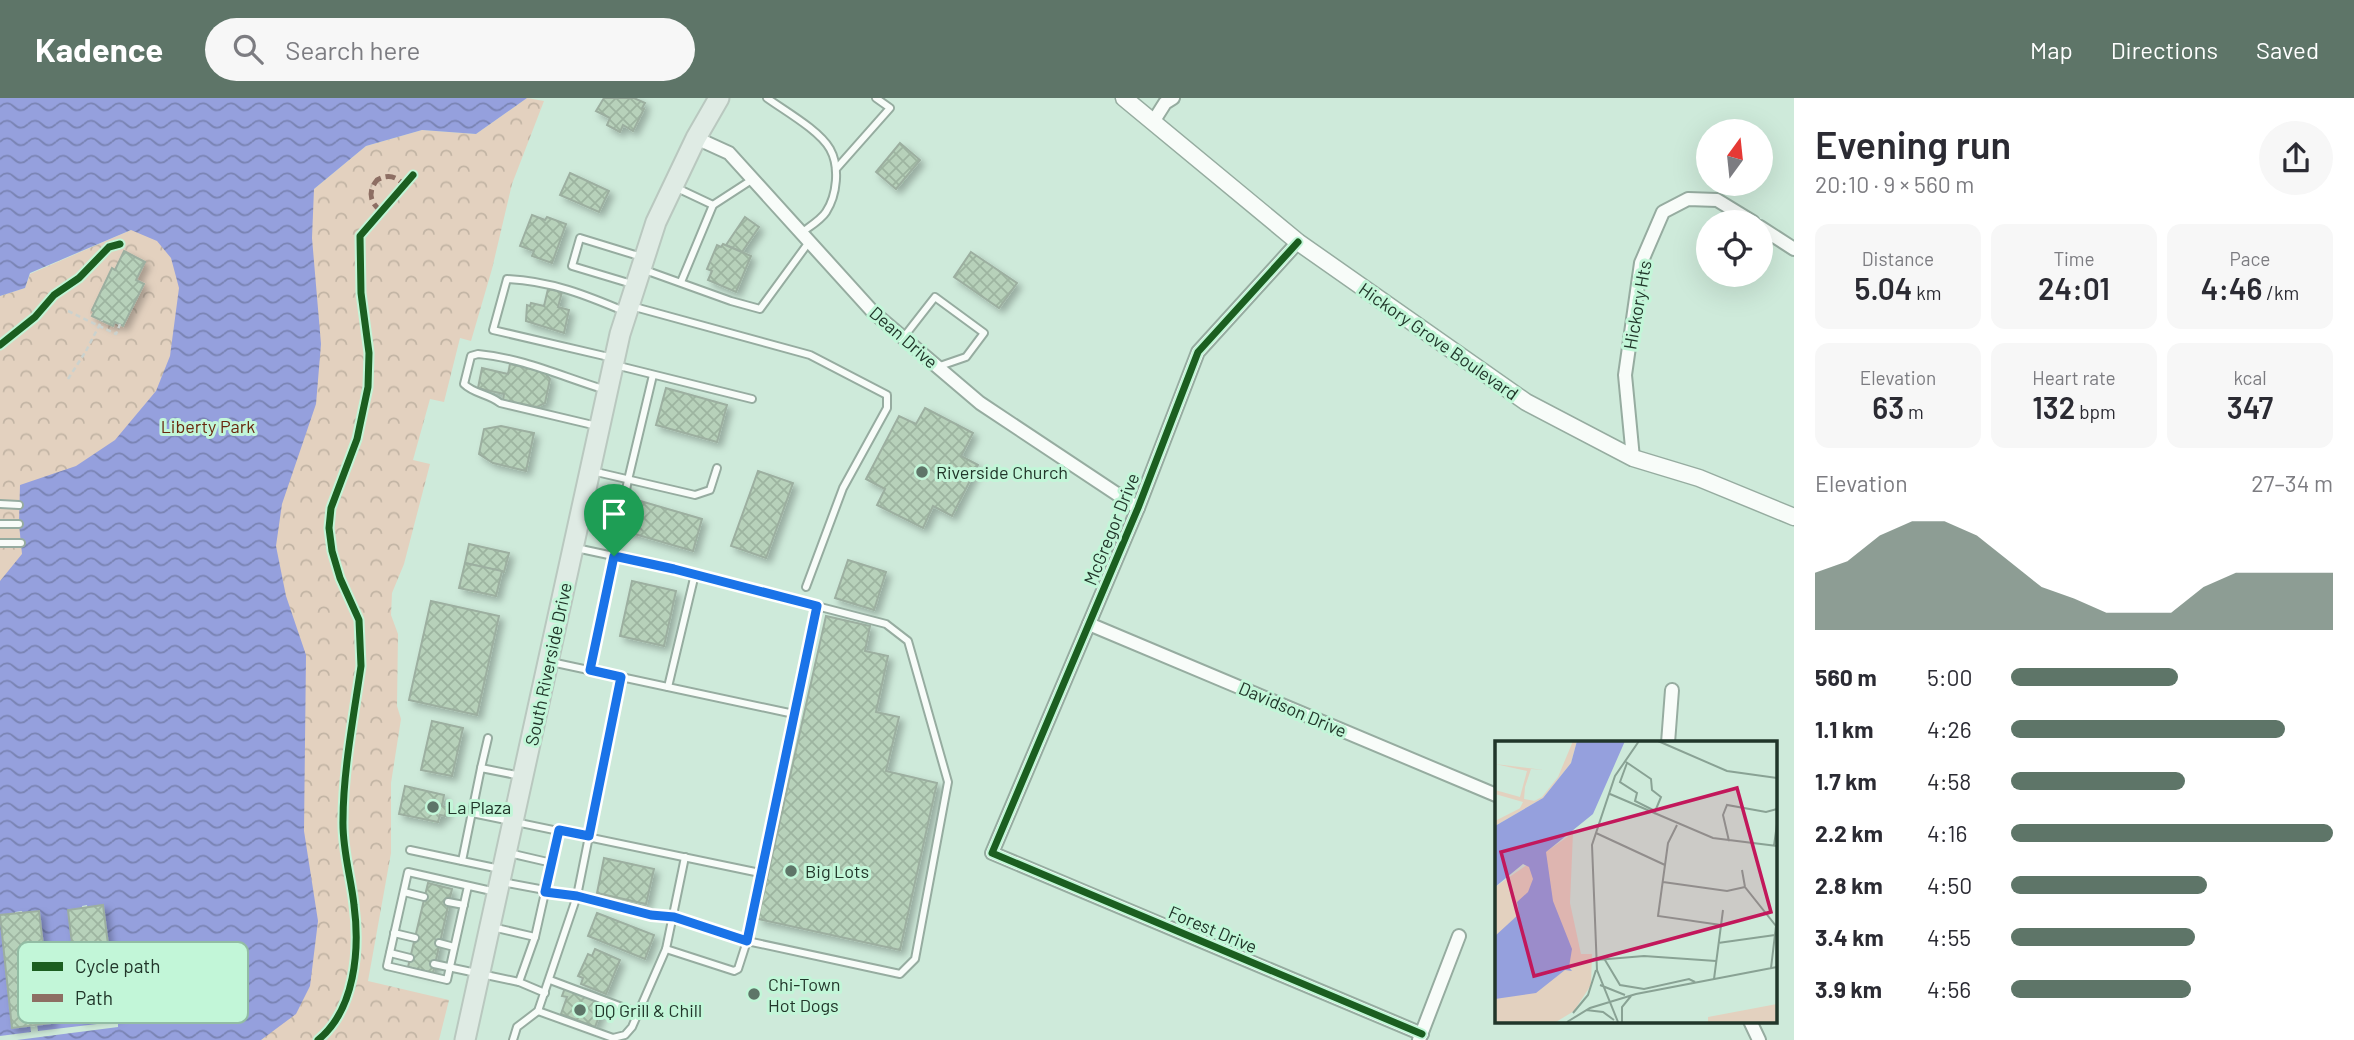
<!DOCTYPE html>
<html lang="en">
<head>
<meta charset="utf-8">
<style>
	:root { --surface:#fff; --page:#f7f7f7; --text:#2b2b33; --muted:#7c7c81; --accent:#5e7568 }
	body { margin:0; font-family:Barlow,sans-serif; background:var(--page); color:var(--text); height:100vh; display:flex; flex-direction:column; font-size:26px; white-space:nowrap }
	* { box-sizing:border-box; margin:0 }
	p { font-size:23px; color:var(--muted) }
	.icon { flex:none; width:38px; height:38px; fill:none; stroke:currentColor; stroke-width:2; stroke-linecap:round; stroke-linejoin:round }
	.map { position:relative; flex:1; overflow:hidden }
	.details { display:flex; flex-direction:column; background:var(--surface); width:560px }
	.details>* { flex:none }
	.needle { width:46px; rotate:15deg }
	.buttons { position:absolute; left:1696px; top:21px; display:grid; gap:14px }
	.buttons a { display:grid; place-items:center; width:77px; height:77px; border-radius:50%; background:var(--surface); box-shadow:0 7px 28px #0002; font-size:35px }
	.pin { position:absolute; display:grid; place-items:center; width:60px; height:60px; color:#fff; margin:-72px -30px; border-radius:50% 50% 50% 0; rotate:-45deg; box-shadow:0 0 7px #0007 }
	.pin .icon { rotate:45deg }
	.round { display:grid; place-items:center; flex:none; width:74px; height:74px; border-radius:37px; background:var(--page) }
	.head { display:flex; align-items:center; justify-content:space-between; height:119px; padding:0 21px }
	h1 { font-size:38px; font-weight:600; line-height:52px }
	.figures { display:grid; grid-template-columns:repeat(3,1fr); gap:10px; height:119px; padding:7px 21px }
	.figures div { display:grid; align-content:center; border-radius:14px; background:var(--page); text-align:center }
	.figures b { font-size:30px; font-weight:600 }
	.figures small { font-size:19px; font-weight:400 }
	.figures p { font-size:19px }
	.chart { height:196px; padding:14px 21px }
	.chart p { display:flex; justify-content:space-between }
	.chart svg { width:100%; height:126px; margin-top:7px; fill:var(--accent); opacity:.7 }
	ul { padding:0 21px; list-style:none; font-size:23px }
	li { display:grid; grid-template-columns:112px 84px 1fr; align-items:center; height:52px }
	li i { height:18px; border-radius:9px; background:var(--accent) }
	header { display:flex; align-items:center; gap:42px; box-sizing:border-box; height:98px; padding:0 35px; background:var(--accent); color:#fff }
	header strong { font-size:33px }
	nav { display:flex; gap:38px; margin-inline-start:auto; font-size:24px }
	.search { width:490px; height:63px; background:var(--page); display:flex; align-items:center; gap:18px; box-sizing:border-box; padding:0 24px; border-radius:38px; color:var(--muted); font-size:26px }
	main { display:flex; flex:1; min-height:0 }
	.map>svg:first-child { display:block }
</style>
</head>
<body>
<header>
<strong>Kadence</strong>
<div class="search"><svg class="icon" aria-label="search" viewBox="0 0 24 24"><circle cx="10" cy="10" r="6"/><path d="M15 15l6 6"/></svg>Search here</div>
<nav><a>Map</a><a>Directions</a><a>Saved</a></nav>
</header>
<main>
<div class="map">
<svg width="1794" height="942" viewBox="0 0 1794 942">
	<defs>
		<pattern id="park-crowns" width="20" height="18" patternUnits="userSpaceOnUse" patternTransform="scale(1.75)"><rect width="20" height="18" fill="#e3d1bf"/><path d="M2 6a3 3 0 1 1 6 0M12 15a3 3 0 1 1 6 0" fill="none" stroke="#c2b4a4"/></pattern>
		<pattern id="water-waves" width="16" height="10" patternUnits="userSpaceOnUse" patternTransform="scale(1.75)"><rect width="16" height="10" fill="#95a0dd"/><path d="M0 5q4-4 8 0t8 0" fill="none" stroke="#7983b3"/></pattern>
		<pattern id="building-cross-hatch" width="8" height="8" patternUnits="userSpaceOnUse" patternTransform="scale(1.75)"><rect width="8" height="8" fill="#b7d1ba"/><path d="M0 0l8 8M0 8l8-8" fill="none" stroke="#9db4a0"/></pattern>
		<filter id="shadow"><feDropShadow dx="4.5" dy="4.5" stdDeviation="3.5" flood-color="#0004"/></filter>
	</defs>
	<rect width="100%" height="100%" fill="#ceeada"/>
	<!-- park -->
	<polygon fill="url(#park-crowns)" points="527,0 544,3 512,86 492,171 471,243 460,240 444,304 430,301 413,362 430,366 404,466 392,495 391,517 398,536 397,608 401,621 391,685 391,755 368,883 449,902 439,942 0,942 0,198 25,190 30,176 131,132 314,91 366,48 422,32 476,36"/>
	<!-- water -->
	<polygon fill="url(#water-waves)" points="0,0 527,0 476,36 422,32 366,48 314,91 312,140 321,246 316,306 282,406 276,448 286,498 306,557 304,733 318,823 310,888 296,916 261,942 0,942 0,483 22,456 19,426 20,387 76,368 115,342 156,293 170,258 179,190 171,160 157,143 131,132 30,175 25,190 0,198"/>
	<!-- pier -->
	<polygon fill="#ceeada" points="87,807 103,925 118,924 118,929 17,942 0,942 0,938 31,934 15,814 22,813 38,933 97,926 82,808"/>
	<!-- building -->
	<g fill="url(#building-cross-hatch)" stroke="#9cafa0" stroke-width="2" filter="url(#shadow)">
		<polygon points="604,0 634,0 645,5 642,10 644,11 633,33 623,27 620,34 607,27 610,20 596,13"/>
		<polygon points="900,45 920,62 896,91 876,74"/>
		<polygon points="570,75 609,93 599,114 560,97"/>
		<polygon points="532,117 545,122 547,119 566,126 552,165 532,158 534,153 520,148"/>
		<polygon points="745,119 759,129 742,154 726,147"/>
		<polygon points="723,146 751,158 736,194 708,182 712,173 707,171 717,147 721,149"/>
		<polygon points="124,153 145,164 136,182 144,186 123,228 115,224 113,228 92,218 94,214 92,212 112,170 115,172"/>
		<polygon points="971,154 1017,185 999,210 954,179"/>
		<polygon points="548,191 562,194 558,209 569,212 564,235 526,223 527,207 530,208 531,205 544,208"/>
		<polygon points="510,266 544,274 550,281 545,305 537,309 503,302 504,296 478,290 482,270 508,276"/>
		<polygon points="666,290 727,307 717,344 656,327"/>
		<polygon points="925,310 973,335 961,358 978,367 952,418 933,408 923,430 877,407 885,391 866,381 899,318 916,326"/>
		<polygon points="501,328 534,335 526,373 493,365 479,356 484,331"/>
		<polygon points="758,373 793,385 766,460 731,448"/>
		<polygon points="637,402 702,421 693,453 628,434"/>
		<polygon points="469,446 509,455 504,474 465,465"/>
		<polygon points="848,462 886,474 874,512 835,500"/>
		<polygon points="465,465 502,473 496,498 459,490"/>
		<polygon points="632,483 676,493 664,548 620,538"/>
		<polygon points="431,503 499,518 477,617 409,602"/>
		<polygon points="826,518 870,528 865,553 888,558 876,614 899,619 886,673 937,685 900,852 758,821"/>
		<polygon points="432,623 463,630 452,678 421,672"/>
		<polygon points="405,688 444,697 442,708 447,709 445,718 440,717 438,724 399,716"/>
		<polygon points="604,760 654,771 646,806 597,795"/>
		<polygon points="428,785 452,791 433,875 408,869"/>
		<polygon points="103,807 117,917 81,921 68,812"/>
		<polygon points="39,813 52,925 12,930 0,817"/>
		<polygon points="597,815 654,837 645,861 588,838"/>
		<polygon points="595,851 620,862 606,896 581,886 583,880 578,878 588,856 592,858"/>
		<polygon points="565,890 604,905 595,929 561,916 567,899 562,898"/>
	</g>
	<g fill="none" stroke-linecap="round" stroke-linejoin="round">
		<defs>
			<g id="service">
				<path d="M767 0C785 13 819 32 830 51 840 69 837 97 826 114 821 122 809 129 801 135"/>
				<polyline points="836,71 890,10 876,0"/>
				<polyline points="677,90 713,107"/>
				<polyline points="642,171 731,203 760,211 809,144"/>
				<polyline points="681,184 713,107 753,81"/>
				<polyline points="632,186 572,168 580,140 642,159"/>
				<polyline points="631,208 810,257 887,297 887,310 843,390 806,489"/>
				<polyline points="903,240 935,199 984,235 966,259 937,269"/>
				<path d="M613 260 493 232 507 181C551 183 586 197 626 214"/>
				<polyline points="615,267 752,301"/>
				<path d="M597 328 500 305C489 296 474 296 464 286L471 258 478 256C523 260 563 279 606 292"/>
				<polyline points="592,373 695,397 710,392 717,370"/>
				<polyline points="0,406 19,407"/>
				<polyline points="0,426 19,426"/>
				<polyline points="0,445 21,445"/>
				<polyline points="590,572 628,382 653,277"/>
				<polyline points="668,589 695,476"/>
				<polyline points="794,616 817,508"/>
				<polyline points="481,670 488,640"/>
				<polyline points="472,715 760,775 794,616 551,564"/>
				<polyline points="410,752 462,763"/>
				<polyline points="509,755 552,765"/>
				<polyline points="500,771 462,763 481,670 521,678"/>
				<polyline points="502,784 577,798 651,817 674,819 747,843 760,775"/>
				<polyline points="468,788 447,882 387,868 408,774 496,794"/>
				<polyline points="404,794 424,799"/>
				<polyline points="448,804 464,807"/>
				<polyline points="492,829 535,839"/>
				<polyline points="394,835 415,840"/>
				<polyline points="439,845 454,849"/>
				<polyline points="666,851 685,759"/>
				<polyline points="390,855 410,860"/>
				<polyline points="434,866 519,884"/>
				<polyline points="550,882 638,915"/>
				<polyline points="545,895 519,884 535,839 559,732"/>
				<polyline points="538,913 613,940 625,937 632,929 666,851 734,873 738,871 747,843 900,876 915,861 948,684 908,543 886,526 674,471 576,450"/>
				<polyline points="513,942 517,929 538,913 577,798 621,579"/>
			</g>
			<g id="minor">
				<polyline points="1153,24 1165,5 1173,0"/>
				<polyline points="696,40 729,55 873,214 980,305 1138,410"/>
				<polyline points="1760,129 1794,151"/>
				<polyline points="1298,144 1198,254 1138,410 992,755 1422,936"/>
				<polyline points="1633,360 1625,277 1641,165 1663,114 1688,101 1717,102 1753,124"/>
				<polyline points="1089,526 1496,697"/>
				<polyline points="1668,645 1672,592"/>
				<polyline points="1750,923 1759,942"/>
				<polyline points="1419,942 1459,838"/>
			</g>
			<polyline id="tertiary" points="1124,0 1298,144 1526,304 1633,360 1699,380 1794,419"/>
			<polyline id="trunk" points="465,942 620,236 656,124 696,40 719,0"/>
		</defs>
		<!-- service casing -->
		<use href="#service" stroke="#96aca0" stroke-width="10"/>
		<!-- minor casing -->
		<use href="#minor" stroke="#96aca0" stroke-width="16"/>
		<!-- tertiary casing -->
		<use href="#tertiary" stroke="#96aca0" stroke-width="19"/>
		<!-- trunk casing -->
		<use href="#trunk" stroke="#b9c8bf" stroke-width="23"/>
		<!-- path -->
		<g stroke="#cbd2ce" stroke-width="2.5" stroke-dasharray="5 3.5" stroke-linecap="butt">
			<polyline points="68,213 116,236 120,226"/>
			<polyline points="68,281 86,253"/>
		</g>
		<!-- service -->
		<use href="#service" stroke="#f8fcf9" stroke-width="6"/>
		<!-- minor -->
		<use href="#minor" stroke="#f8fcf9" stroke-width="12"/>
		<!-- tertiary -->
		<use href="#tertiary" stroke="#f8fcf9" stroke-width="16"/>
		<!-- trunk -->
		<use href="#trunk" stroke="#dfebe4" stroke-width="19"/>
		<!-- path-bridge -->
		<polyline stroke="#cbd2ce" stroke-width="2.5" stroke-dasharray="5 3.5" stroke-linecap="butt" points="86,253 102,222"/>
		<!-- quiet -->
		<path stroke="#8d6e63" stroke-width="5" stroke-dasharray="10 5" stroke-linecap="butt" d="M381 113C369 104 368 93 377 82 388 76 396 78 404 87"/>
		<defs>
			<g id="cycleway">
				<polyline points="1298,144 1198,254 1138,410 992,755 1422,936"/>
				<polyline points="0,247 35,219 54,197 79,180 109,149 120,146"/>
				<path d="M318 942C355 912 360 852 354 807 351 779 342 751 343 722 343 674 354 616 361 568L359 522 340 480 332 453 329 430 331 410 357 341 368 289 369 255 361 195 360 138 413 77"/>
			</g>
		</defs>
		<!-- cycleway casing -->
		<use href="#cycleway" stroke="#c2f6d8" stroke-width="11"/>
		<!-- cycleway -->
		<use href="#cycleway" stroke="#1b5e20" stroke-width="7"/>
	</g>
	<g fill="none" stroke-linecap="round" stroke-linejoin="round">
		<defs>
			<polygon id="route" points="614,458 674,471 817,508 747,843 674,819 651,817 577,798 545,794 559,732 589,738 621,579 590,572"/>
		</defs>
		<!-- route casing -->
		<use href="#route" stroke="#fff" stroke-width="14"/>
		<!-- route -->
		<use href="#route" stroke="#1a73e8" stroke-width="9"/>
	</g>
	<!-- markers -->
	<g fill="#5e7568" stroke="#c2f6d8" stroke-width="2.5">
		<circle cx="922" cy="374" r="7"/>
		<circle cx="433" cy="709" r="7"/>
		<circle cx="791" cy="773" r="7"/>
		<circle cx="754" cy="896" r="7"/>
		<circle cx="580" cy="912" r="7"/>
	</g>
	<g text-anchor="middle" dominant-baseline="central" stroke-width="6" stroke-linejoin="round" paint-order="stroke">
		<!-- street labels -->
		<g font-size="18" fill="#21362a" stroke="#c2f6d8">
			<text transform="translate(1637 207) rotate(-80)">Hickory Hts</text>
			<text transform="translate(904 239) rotate(41)">Dean Drive</text>
			<text transform="translate(1439 243) rotate(35)">Hickory Grove Boulevard</text>
			<text transform="translate(1111 431) rotate(-68)">McGregor Drive</text>
			<text transform="translate(548 566) rotate(-78)">South Riverside Drive</text>
			<text transform="translate(1293 611) rotate(23)">Davidson Drive</text>
			<text transform="translate(1213 831) rotate(23)">Forest Drive</text>
		</g>
		<!-- park labels -->
		<g font-size="18" fill="#69270e" stroke="#c2f6d8">
			<text x="208" y="328">Liberty Park</text>
		</g>
		<!-- poi labels -->
		<g font-size="18" fill="#21362a" stroke="#c2f6d8" text-anchor="start">
			<text x="936" y="374">Riverside Church</text>
			<text x="447" y="709">La Plaza</text>
			<text x="805" y="773">Big Lots</text>
			<text x="768" y="886">Chi-Town<tspan x="768" dy="21">Hot Dogs</tspan></text>
			<text x="594" y="912">DQ Grill &amp; Chill</text>
		</g>
	</g>
	<!-- overview -->
	<g transform="translate(1495 643)">
		<rect width="282" height="282" fill="#ceeada"/>
		<path d="M0 23 49 29 36 28 30 46 29 58 40 60 24 69 28 61 0 53V49L25 56 32 30Z" fill="#e3d1bf"/>
		<path d="M78 0H82L76 22 48 57 0 85V80L47 56 63 36ZM282 263V281H213V276Z" fill="#e3d1bf"/>
		<path d="M78 92 75 162 86 213H97L96 244 79 270 61 281H0V146Z" fill="#e3d1bf"/>
		<path d="M82 0H130L98 73 51 111 58 160 77 208 74 226 77 230 70 229 41 252 0 258V195L24 173 22 161 33 151 38 138 34 126 28 123 0 146V85L48 57 76 22Z" fill="#95a0dd"/>
		<path fill="none" stroke="#89a294" stroke-width="2" d="M163 0 232 30 282 37M131 21 156 38 157 49 166 56 159 73M132 22 125 41 142 52 140 60 160 70M115 53 218 97 282 105M182 84 173 102 163 175 226 184M101 92 170 124M234 100 228 74 232 64 271 71 282 68M279 105 282 83M247 129 250 146 281 185 276 227M168 141 232 150 250 146M223 202 280 194M101 219 149 215 221 220M110 219 125 244 149 248 194 238 200 241M219 238 228 169M105 244 130 254M91 269 108 271 119 279M78 272 93 254 101 229M72 281 95 267 141 253 282 226M123 281 102 229 97 104 120 35 144 0M127 281V266L136 255"/>
		<path fill="#c2185b" fill-opacity="0.15" stroke="#c2185b" stroke-width="3.5" d="M242 47 276 171 39 235 6 111Z"/>
		<rect width="282" height="282" fill="none" stroke="#21362a" stroke-width="3.5"/>
	</g>
	<!-- legend -->
	<rect x="18" y="844" width="230" height="81" rx="10" fill="#c2f6d8" stroke="#92bca4" stroke-width="2"/>
	<rect x="32" y="864" width="31" height="9" fill="#1b5e20"/>
	<rect x="32" y="896" width="31" height="8" fill="#8d6e63"/>
	<g font-size="19" fill="#21362a">
		<text x="75" y="875">Cycle path</text>
		<text x="75" y="907">Path</text>
	</g>
</svg>
<div class="buttons">
<a><svg class="needle" viewBox="-14 -14 28 28"><path d="M0-13l5 13h-10z" fill="#e53935"/><path d="M0 13l5-13h-10z" fill="#7c7c81"/></svg></a>
<a><svg class="icon" aria-label="locate" viewBox="0 0 24 24"><circle cx="12" cy="12" r="6"/><path d="M12 2v4M12 18v4M2 12h4M18 12h4"/></svg></a>
</div>
<div class="pin" style="left:614px;top:458px;background:#1e9e55"><svg class="icon" aria-label="arrive" viewBox="0 0 24 24"><path d="M6 21V4h12l-3 4 3 4H6"/></svg></div>
</div>
<section class="details">
<div class="head"><div><h1>Evening run</h1><p>20:10 · 9 × 560 m</p></div><a class="round"><svg class="icon" aria-label="share" viewBox="0 0 24 24"><path d="M12 15V3M7 8l5-5 5 5M5 13v7h14v-7"/></svg></a></div>
<div class="figures">
<div><p>Distance</p><b>5.04<small> km</small></b></div>
<div><p>Time</p><b>24:01</b></div>
<div><p>Pace</p><b>4:46<small> /km</small></b></div>
</div>
<div class="figures">
<div><p>Elevation</p><b>63<small> m</small></b></div>
<div><p>Heart rate</p><b>132<small> bpm</small></b></div>
<div><p>kcal</p><b>347</b></div>
</div>
<div class="chart"><p><span>Elevation</span>27–34 m</p>
<svg viewBox="0 0 160 44" preserveAspectRatio="none"><path d="M0 44V24L10 20L20 11L30 6L40 6L50 11L60 20L70 29L80 33L90 38L100 38L110 38L120 29L130 24L140 24L150 24L160 24V44z"/></svg>
</div>
<ul>
<li><b>560 m</b>5:00<i style="width:52%"></i></li>
<li><b>1.1 km</b>4:26<i style="width:85%"></i></li>
<li><b>1.7 km</b>4:58<i style="width:54%"></i></li>
<li><b>2.2 km</b>4:16<i style="width:100%"></i></li>
<li><b>2.8 km</b>4:50<i style="width:61%"></i></li>
<li><b>3.4 km</b>4:55<i style="width:57%"></i></li>
<li><b>3.9 km</b>4:56<i style="width:56%"></i></li>
</ul>
</section>
</main>
</body>
</html>
